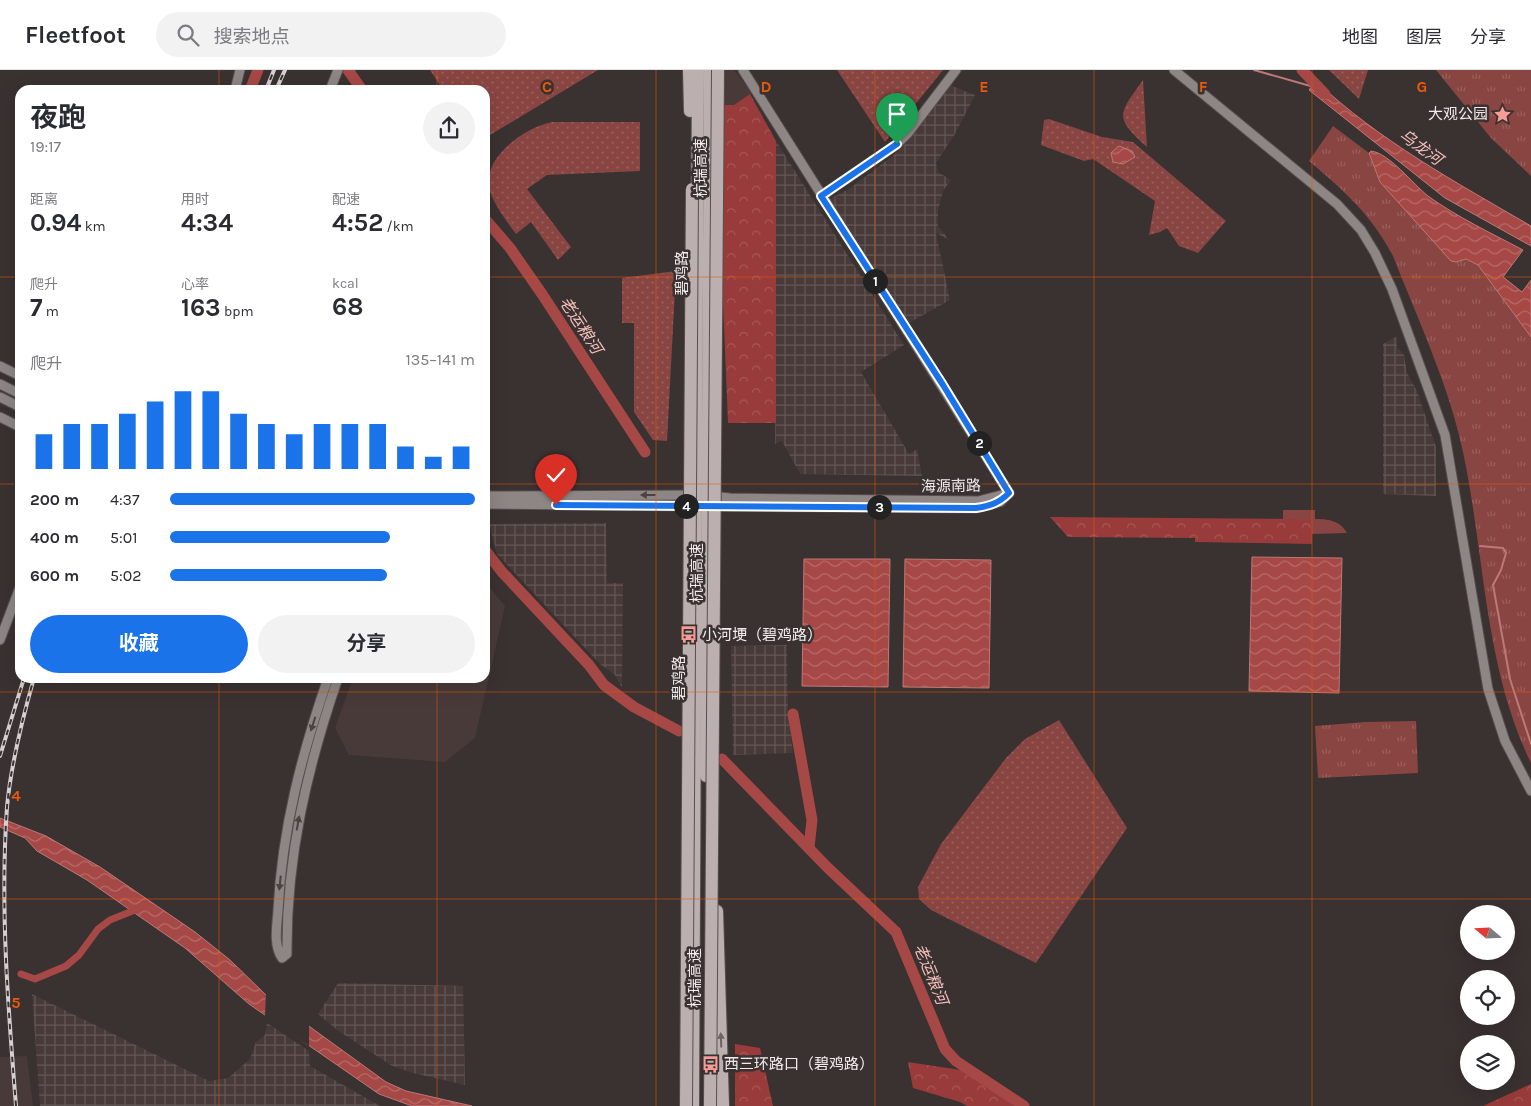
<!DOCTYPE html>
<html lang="zh">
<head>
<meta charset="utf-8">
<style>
	:root { --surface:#fff; --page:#f2f2f3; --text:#2b2b33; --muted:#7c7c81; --line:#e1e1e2; --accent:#1a73e8 }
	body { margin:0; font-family:Karla,"Noto Sans SC",sans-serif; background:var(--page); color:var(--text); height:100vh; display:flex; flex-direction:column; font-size:19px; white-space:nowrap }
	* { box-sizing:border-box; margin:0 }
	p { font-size:16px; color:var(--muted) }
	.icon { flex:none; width:28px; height:28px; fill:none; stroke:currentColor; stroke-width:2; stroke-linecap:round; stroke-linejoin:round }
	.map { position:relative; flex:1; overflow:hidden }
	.details { position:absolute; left:15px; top:15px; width:475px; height:598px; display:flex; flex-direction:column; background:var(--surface); border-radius:15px; box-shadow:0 5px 20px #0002 }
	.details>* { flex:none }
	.needle { width:32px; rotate:289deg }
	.controls { position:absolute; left:1460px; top:835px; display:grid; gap:10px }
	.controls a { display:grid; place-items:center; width:55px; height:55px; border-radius:50%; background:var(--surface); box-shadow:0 5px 20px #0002; font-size:25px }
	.pin { position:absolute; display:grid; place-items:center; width:42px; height:42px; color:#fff; margin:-51px -21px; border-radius:50% 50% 50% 0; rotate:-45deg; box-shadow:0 0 5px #0007 }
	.pin .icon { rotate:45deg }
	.km { position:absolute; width:25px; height:25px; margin:-12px; border-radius:50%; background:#222; color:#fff; font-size:14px; line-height:25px; text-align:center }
	.round { display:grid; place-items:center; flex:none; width:52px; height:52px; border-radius:26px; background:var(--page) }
	.overview { display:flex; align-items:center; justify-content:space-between; height:85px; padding:0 15px }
	h1 { font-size:28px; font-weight:700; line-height:38px }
	.stats { display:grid; grid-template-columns:repeat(3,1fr); gap:8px; height:85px; padding:5px 15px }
	.stats div { display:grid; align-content:center }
	.stats b { font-size:25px; font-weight:700 }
	.stats small { font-size:14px; font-weight:400 }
	.stats p { font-size:14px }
	.chart { height:140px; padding:10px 15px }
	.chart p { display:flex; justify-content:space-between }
	.chart svg { width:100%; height:90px; margin-top:5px; stroke:var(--accent); stroke-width:6 }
	.button { display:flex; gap:10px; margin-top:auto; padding:10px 15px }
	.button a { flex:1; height:58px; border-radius:30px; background:var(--accent); color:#fff; font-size:20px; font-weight:700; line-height:58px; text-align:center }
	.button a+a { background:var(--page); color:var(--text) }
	ul { padding:0 15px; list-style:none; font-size:16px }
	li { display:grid; grid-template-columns:80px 60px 1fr; align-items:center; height:38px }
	li i { height:12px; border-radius:6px; background:var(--accent) }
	header { display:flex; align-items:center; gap:30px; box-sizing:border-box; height:70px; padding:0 25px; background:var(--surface); border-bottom:1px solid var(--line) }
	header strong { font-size:24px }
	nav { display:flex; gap:28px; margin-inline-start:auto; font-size:18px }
	.search { width:350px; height:45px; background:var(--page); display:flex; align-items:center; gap:12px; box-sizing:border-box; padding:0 18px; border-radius:28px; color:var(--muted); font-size:19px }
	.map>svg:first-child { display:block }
</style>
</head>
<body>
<header>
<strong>Fleetfoot</strong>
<div class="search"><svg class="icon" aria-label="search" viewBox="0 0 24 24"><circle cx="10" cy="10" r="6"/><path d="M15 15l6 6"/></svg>搜索地点</div>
<nav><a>地图</a><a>图层</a><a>分享</a></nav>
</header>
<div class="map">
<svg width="1531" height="1036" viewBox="0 0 1531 1036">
	<defs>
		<pattern id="industrial-grid" width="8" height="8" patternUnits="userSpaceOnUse" patternTransform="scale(1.25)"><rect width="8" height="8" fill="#483a38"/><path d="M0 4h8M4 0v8" fill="none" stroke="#635755"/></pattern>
		<pattern id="grass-dots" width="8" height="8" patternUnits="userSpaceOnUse" patternTransform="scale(1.25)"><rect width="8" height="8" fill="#894542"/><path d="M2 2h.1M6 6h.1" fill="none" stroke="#9a605d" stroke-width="1.8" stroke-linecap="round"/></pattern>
		<pattern id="forest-crowns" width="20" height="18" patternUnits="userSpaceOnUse" patternTransform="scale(1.25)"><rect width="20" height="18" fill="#983b3a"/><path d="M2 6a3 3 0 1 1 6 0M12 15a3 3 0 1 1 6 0" fill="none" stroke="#a75857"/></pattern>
		<pattern id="park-tufts" width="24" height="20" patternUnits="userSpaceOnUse" patternTransform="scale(1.25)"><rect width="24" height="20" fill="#894542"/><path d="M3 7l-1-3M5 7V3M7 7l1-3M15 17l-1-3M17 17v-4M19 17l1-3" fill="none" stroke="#9a605d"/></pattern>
		<pattern id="water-waves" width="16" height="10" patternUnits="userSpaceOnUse" patternTransform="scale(1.25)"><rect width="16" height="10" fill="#a64845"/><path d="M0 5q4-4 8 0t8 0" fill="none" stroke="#b76b69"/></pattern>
	</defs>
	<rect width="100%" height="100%" fill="#3a3131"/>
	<!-- built -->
	<g fill="#483a38">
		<polygon points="724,0 734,0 752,23 734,35 724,35"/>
		<polygon points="485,512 505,536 475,668 445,692 349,685 335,658 353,608 485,608"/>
		<polygon points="27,986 33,1036 0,1036 0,987"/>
	</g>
	<!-- industrial -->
	<g fill="url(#industrial-grid)">
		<polygon points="950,15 975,25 955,64 936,93 938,102 951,110 943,121 938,141 938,156 949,170 936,163 950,230 907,254 827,130 849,119 895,84 908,71"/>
		<polygon points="776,71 904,275 861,302 909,384 917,379 922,406 800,404 782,371 775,374"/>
		<polygon points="1397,266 1397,277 1404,285 1407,303 1417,321 1436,377 1436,426 1383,424 1383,274"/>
		<polygon points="606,453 607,513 623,513 622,618 615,605 600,594 497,484 489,454"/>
		<polygon points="787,575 788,642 793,683 733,685 731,576"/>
		<polygon points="338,913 463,916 465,1015 413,1003 392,996 337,960 318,944"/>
		<polygon points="32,924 209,1011 228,1008 250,989 256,972 265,965 267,953 309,981 310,996 380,1036 40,1036"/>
	</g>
	<!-- grass -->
	<g fill="url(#grass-dots)">
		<polygon points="430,0 598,0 485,68 485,20 443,20"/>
		<polygon points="837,0 943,0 885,72"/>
		<polygon points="1329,0 1368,0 1359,29"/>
		<path d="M1143 10 1147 77C1114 47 1118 45 1143 10Z"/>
		<polygon points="1049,49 1102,67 1133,72 1226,151 1198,183 1179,176 1167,158 1160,162 1149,165 1155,131 1093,89 1084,91 1041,75 1044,50"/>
		<path d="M552 52H640V101L547 105 527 119 571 177 558 190 531 152 516 164C507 152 493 133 489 119 482 87 526 57 552 52Z"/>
		<polygon points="676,201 667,371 653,370 634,342 634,253 622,253 622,208"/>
		<polygon points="1059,650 1127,758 1036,893 931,840 919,829 918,817 941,774 1006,688 1025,669"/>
	</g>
	<!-- forest -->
	<g fill="url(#forest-crowns)">
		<polygon points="750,24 776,71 776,353 728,353 723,234 723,41 725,35 734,35"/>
		<polygon points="1050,447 1312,449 1312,474 1195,472 1195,468 1068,467"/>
		<polygon points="735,974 760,978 773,1036 735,1036"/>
		<polygon points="908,992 967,1001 1014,1036 967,1036 960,1032 913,1018"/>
		<polygon points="1531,1014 1531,1036 1483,1036"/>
	</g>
	<!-- park -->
	<g fill="url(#park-tufts)">
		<polygon points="1436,0 1531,0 1531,106 1491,68"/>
		<path d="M1333 56 1369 83 1380 112 1456 192 1466 189 1478 195 1531 267V693C1484 597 1485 485 1463 382 1449 315 1418 250 1393 186 1371 144 1344 121 1309 91Z"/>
		<polygon points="1416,651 1418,703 1318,708 1315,656 1365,652"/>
	</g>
	<!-- garden -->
	<path fill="#894542" d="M1283 440H1315V449C1327 449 1340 450 1347 463L1312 464V450L1283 449Z"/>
	<!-- water -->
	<g fill="url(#water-waves)" stroke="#bc7977">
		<path d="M1316 11C1378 70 1457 113 1531 156V176L1445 128 1309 20Z"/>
		<polygon points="1119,76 1132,81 1135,87 1123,94 1113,92 1111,83"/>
		<path d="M1371 81C1389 83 1413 114 1428 126 1457 147 1491 163 1523 180L1503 207 1522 222 1531 210V267L1478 195 1466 189 1456 192 1451 191 1380 112 1369 83Z"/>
		<polygon points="1252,487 1342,488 1339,623 1249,621"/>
		<polygon points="804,489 890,489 888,617 802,616"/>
		<polygon points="905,489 991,490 989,618 903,617"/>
		<polygon points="0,748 46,766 100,797 195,862 230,890 266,925 386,1012 406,1021 472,1036 412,1036 379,1024 249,934 185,878 87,810 37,781 25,768 0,757"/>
	</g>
	<!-- pier -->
	<polygon fill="#3a3131" points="266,922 309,955 309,976 265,947"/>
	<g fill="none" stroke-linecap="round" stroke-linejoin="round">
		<!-- stream -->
		<g stroke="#bc7977" stroke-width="2">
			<polyline points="1254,0 1314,17"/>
			<polyline points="1480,476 1503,478 1506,483 1501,500 1493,515 1510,609 1531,674"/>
		</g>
		<!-- canal -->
		<polyline stroke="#a64845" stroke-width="7" points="21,904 35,909 66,896 79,885 98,859 110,850 140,838"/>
		<!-- river -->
		<g stroke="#a64845" stroke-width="11">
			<polyline points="348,0 362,20"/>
			<polyline points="1302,0 1325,24"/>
			<polyline points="250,20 258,0"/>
			<polyline points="485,149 510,178 542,224 645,382"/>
			<polyline points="485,480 502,502 589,595 604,615 634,637 679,661"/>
			<polyline points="793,644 812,750 809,778"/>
			<polyline points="722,689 828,798 896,862 945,979 956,991 1024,1036"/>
		</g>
		<defs>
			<g id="secondary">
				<polyline points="743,0 1009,423"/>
				<polyline points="1174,0 1337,134 1361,160 1375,183 1392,219 1445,365 1488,619 1505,671 1531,721"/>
				<polyline points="235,20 240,0"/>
				<polyline points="330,20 338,0"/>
				<polyline points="821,126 897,74 908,63 956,0"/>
				<polyline points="0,296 20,306"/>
				<polyline points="0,314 20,324"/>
				<polyline points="0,327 20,337"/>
				<polyline points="0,347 20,357"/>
				<polyline points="485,426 695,425"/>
				<polyline points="711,426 730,428 978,431 1009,423"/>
				<polyline points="485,434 695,436"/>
				<polyline points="710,436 976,438 1000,432 1009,423"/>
				<polyline points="0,570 20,517"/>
				<path d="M328 608C302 683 282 759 278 840 277 856 273 875 282 888L287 884C286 788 307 698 338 608"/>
			</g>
			<g id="highway">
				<polyline points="689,0 690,41"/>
				<polyline points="706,706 710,0"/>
				<polyline points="717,841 723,1036"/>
				<polyline points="693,1036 698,0"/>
			</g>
		</defs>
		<!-- secondary casing -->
		<use href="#secondary" stroke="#574f4f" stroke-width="11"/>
		<!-- highway casing -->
		<use href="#highway" stroke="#574f4f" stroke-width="14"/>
		<!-- secondary -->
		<use href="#secondary" stroke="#8d8685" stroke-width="9"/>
		<!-- highway -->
		<use href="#highway" stroke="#bbb0af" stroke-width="12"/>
		<defs>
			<g id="rail">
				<polyline points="266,20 274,0"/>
				<polyline points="276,20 285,0"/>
				<polyline points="0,686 24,608"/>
				<path d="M16 1036C8 937 0 836 7 737 11 694 22 650 34 608"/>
			</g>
		</defs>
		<!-- rail casing -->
		<use href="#rail" stroke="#d6d0d0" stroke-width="4"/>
		<!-- rail -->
		<use href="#rail" stroke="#3a3131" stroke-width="2" stroke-dasharray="5.5" stroke-linecap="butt"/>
		<defs>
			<g id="highway-bridge">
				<polyline points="686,1036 692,119"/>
				<polyline points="710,1036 718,0"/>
			</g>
		</defs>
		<!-- highway-bridge casing -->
		<use href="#highway-bridge" stroke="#574f4f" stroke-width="14" stroke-linecap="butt"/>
		<!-- highway-bridge -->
		<use href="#highway-bridge" stroke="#bbb0af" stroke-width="12"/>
	</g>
	<!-- one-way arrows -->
	<defs><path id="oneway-solid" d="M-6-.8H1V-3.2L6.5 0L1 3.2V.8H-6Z" transform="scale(1.25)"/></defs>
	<g fill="#4b4242">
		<use href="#oneway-solid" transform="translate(648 425) rotate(180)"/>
		<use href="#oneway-solid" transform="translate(313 654) rotate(108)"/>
		<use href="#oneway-solid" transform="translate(298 753) rotate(-80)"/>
		<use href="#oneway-solid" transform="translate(280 813) rotate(96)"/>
	</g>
	<use fill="#6e6463" href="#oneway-solid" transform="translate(721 970) rotate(-92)"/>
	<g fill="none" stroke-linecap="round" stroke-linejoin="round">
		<defs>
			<path id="route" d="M556 435 976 438C990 436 999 433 1009 423L943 315 821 126 897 74"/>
		</defs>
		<!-- route casing -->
		<use href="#route" stroke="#fff" stroke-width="10"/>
		<!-- route -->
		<use href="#route" stroke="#1a73e8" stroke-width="6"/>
	</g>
	<!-- grid -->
	<path fill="none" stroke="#e8590c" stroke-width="1" stroke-opacity="0.55" d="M219 0V20M437 0V20M656 0V1036M875 0V1036M1094 0V1036M1312 0V1036M0 207H20M485 207H1531M0 414H20M485 414H1531M219 608V1036M437 608V1036M0 622H1531M0 829H1531"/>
	<!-- icons -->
	<defs>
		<symbol id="sight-bare" viewBox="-9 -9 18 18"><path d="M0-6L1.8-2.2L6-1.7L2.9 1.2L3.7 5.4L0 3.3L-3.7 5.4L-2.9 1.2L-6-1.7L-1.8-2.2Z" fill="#f59c96" stroke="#3a3131" stroke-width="2.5" paint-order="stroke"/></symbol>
		<symbol id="bus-bare" viewBox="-9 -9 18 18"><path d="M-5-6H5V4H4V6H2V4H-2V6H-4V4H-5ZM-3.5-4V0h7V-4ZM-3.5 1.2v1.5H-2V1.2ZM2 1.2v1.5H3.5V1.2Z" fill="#f59c96" stroke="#3a3131" stroke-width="2.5" paint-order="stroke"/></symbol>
	</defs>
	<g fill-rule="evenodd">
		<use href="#sight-bare" x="1490" y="32" width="25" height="25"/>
		<use href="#bus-bare" x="676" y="552" width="25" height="25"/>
		<use href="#bus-bare" x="698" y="982" width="25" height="25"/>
	</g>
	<g text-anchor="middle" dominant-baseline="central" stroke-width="5" stroke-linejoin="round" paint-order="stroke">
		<!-- poi labels -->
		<g font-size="15" fill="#f1ebeb" stroke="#3a3131" text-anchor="start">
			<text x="1488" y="44" text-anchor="end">大观公园</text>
			<text x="702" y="565">小河埂（碧鸡路）</text>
			<text x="724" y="994">西三环路口（碧鸡路）</text>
		</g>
		<!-- street labels -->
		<g font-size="15" fill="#f1ebeb" stroke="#3a3131">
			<text transform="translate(701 98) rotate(-90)">杭瑞高速</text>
			<text transform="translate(682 203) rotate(-90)">碧鸡路</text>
			<text transform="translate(951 416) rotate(-1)">海源南路</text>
			<text transform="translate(697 503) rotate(-90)">杭瑞高速</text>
			<text transform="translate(679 608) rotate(-90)">碧鸡路</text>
			<text transform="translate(695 908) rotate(-90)">杭瑞高速</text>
		</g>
		<!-- water labels -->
		<g font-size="16" font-style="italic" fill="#f4bfba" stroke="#3a3131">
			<text transform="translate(1421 77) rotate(36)">乌龙河</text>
			<text transform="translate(581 255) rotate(57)">老运粮河</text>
			<text transform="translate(931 904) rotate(68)">老运粮河</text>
		</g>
	</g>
	<g font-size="16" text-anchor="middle" font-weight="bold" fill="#e8590c" stroke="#3a3131" stroke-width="5" stroke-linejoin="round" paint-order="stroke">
		<text x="547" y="22">C</text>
		<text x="766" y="22">D</text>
		<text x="984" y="22">E</text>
		<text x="1203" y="22">F</text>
		<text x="1422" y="22">G</text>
		<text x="16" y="731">4</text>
		<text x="16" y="938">5</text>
	</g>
</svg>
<div class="controls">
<a><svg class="needle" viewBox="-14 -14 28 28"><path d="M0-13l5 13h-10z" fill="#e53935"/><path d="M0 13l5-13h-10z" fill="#7c7c81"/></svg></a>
<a><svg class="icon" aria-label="locate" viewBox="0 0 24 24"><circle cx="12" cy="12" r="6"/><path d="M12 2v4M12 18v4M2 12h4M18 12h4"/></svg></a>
<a><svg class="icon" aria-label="layers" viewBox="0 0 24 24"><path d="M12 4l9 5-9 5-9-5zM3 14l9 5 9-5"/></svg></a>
</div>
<div class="pin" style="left:897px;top:74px;background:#1e9e55"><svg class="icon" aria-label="arrive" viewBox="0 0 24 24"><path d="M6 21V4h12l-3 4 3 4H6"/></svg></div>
<div class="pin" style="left:556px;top:435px;background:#d93025"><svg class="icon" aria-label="check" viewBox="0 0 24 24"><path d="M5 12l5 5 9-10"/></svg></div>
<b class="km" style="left:875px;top:211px">1</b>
<b class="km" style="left:979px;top:373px">2</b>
<b class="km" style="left:879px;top:437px">3</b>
<b class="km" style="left:686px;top:436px">4</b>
<section class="details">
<div class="overview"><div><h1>夜跑</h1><p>19:17</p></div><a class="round"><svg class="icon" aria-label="share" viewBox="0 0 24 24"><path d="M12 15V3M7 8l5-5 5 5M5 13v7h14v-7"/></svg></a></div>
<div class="stats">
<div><p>距离</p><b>0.94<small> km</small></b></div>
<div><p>用时</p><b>4:34</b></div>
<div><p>配速</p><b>4:52<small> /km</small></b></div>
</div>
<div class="stats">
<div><p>爬升</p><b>7<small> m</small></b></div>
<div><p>心率</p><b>163<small> bpm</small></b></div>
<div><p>kcal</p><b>68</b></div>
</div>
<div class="chart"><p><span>爬升</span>135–141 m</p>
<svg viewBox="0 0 160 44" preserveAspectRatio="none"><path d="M5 44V27M15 44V22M25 44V22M35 44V17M45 44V11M55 44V6M65 44V6M75 44V17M85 44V22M95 44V27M105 44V22M115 44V22M125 44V22M135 44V33M145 44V38M155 44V33"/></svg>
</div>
<ul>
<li><b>200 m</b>4:37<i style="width:100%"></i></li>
<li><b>400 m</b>5:01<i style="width:72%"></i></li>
<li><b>600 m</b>5:02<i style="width:71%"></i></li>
</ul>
<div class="button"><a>收藏</a><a>分享</a></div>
</section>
</div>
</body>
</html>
